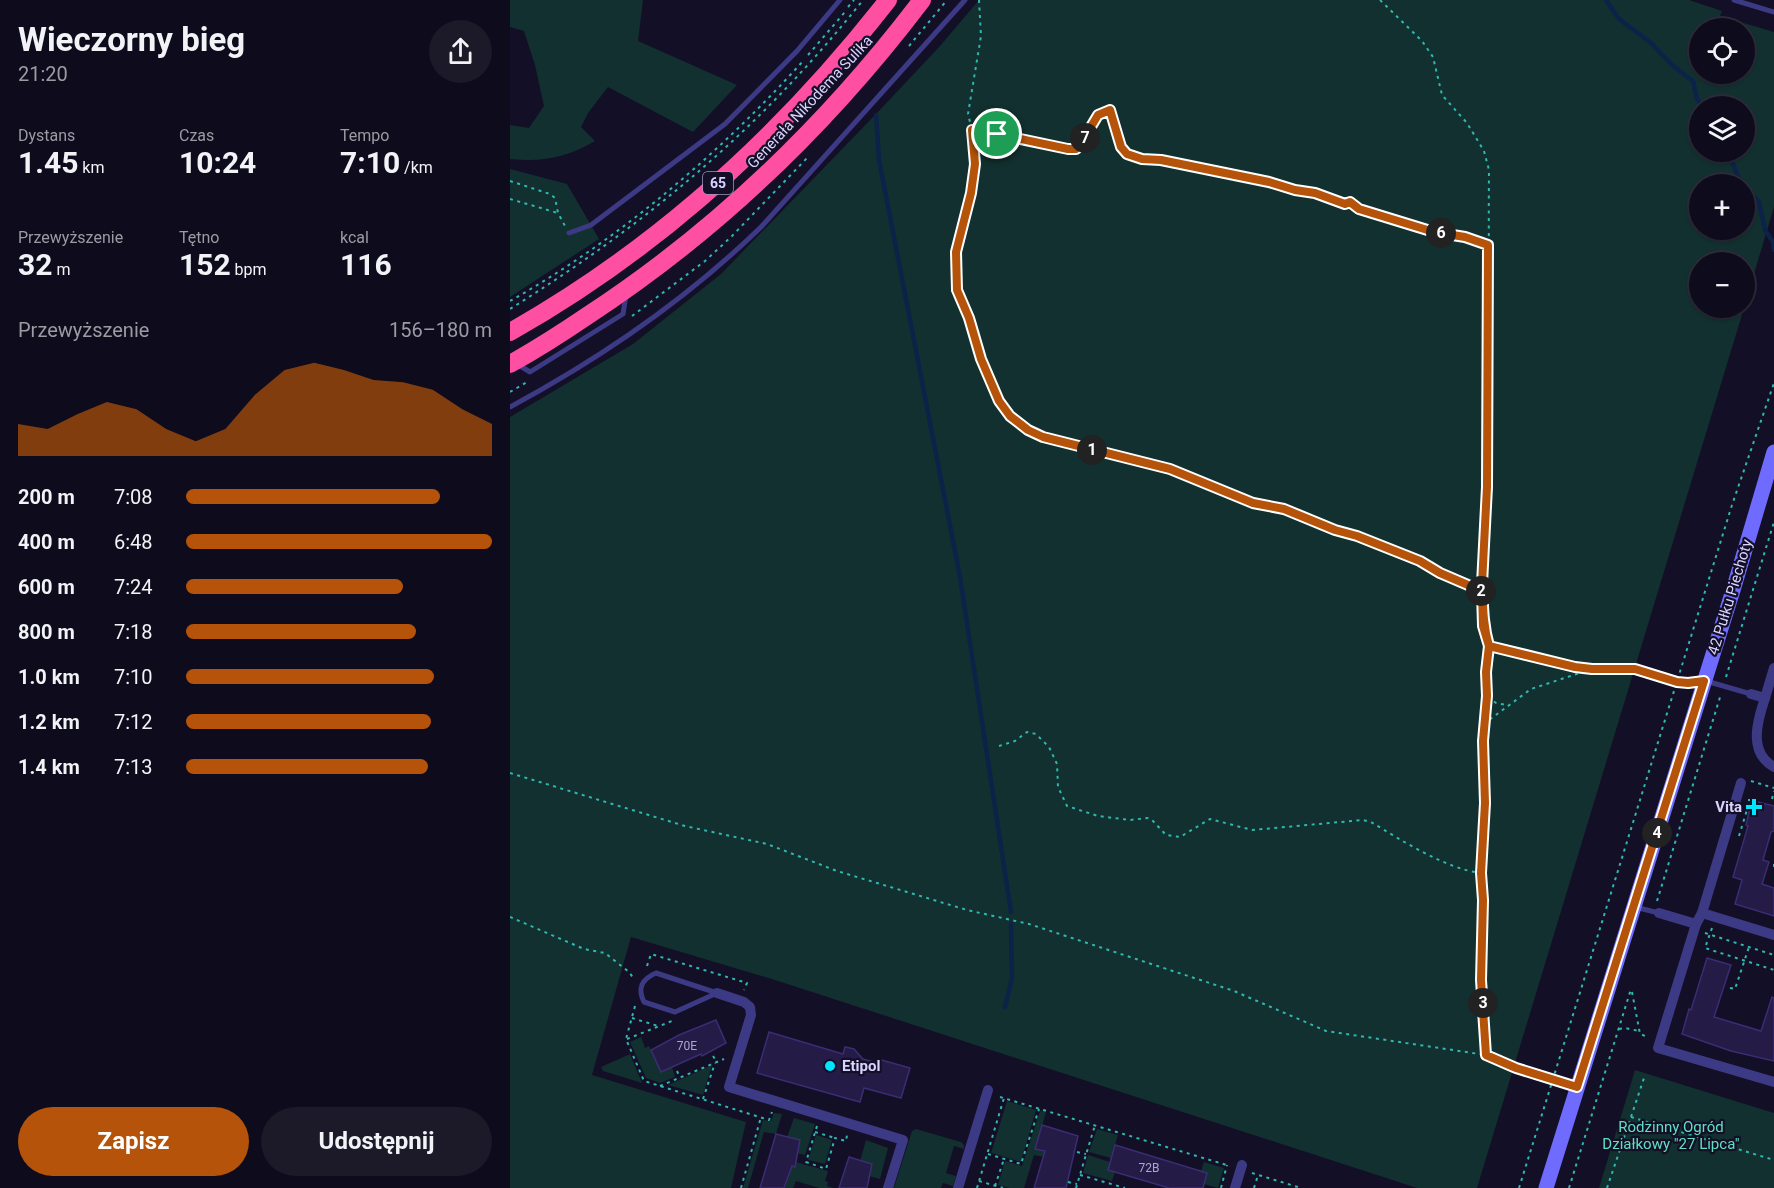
<!DOCTYPE html>
<html lang="pl">
<head>
<meta charset="utf-8">
<style>
	:root { --surface:#0e0b1c; --page:#1c1929; --text:#f1f3f6; --muted:#9b9ba3; --line:#2e2b3b; --accent:#b45309 }
	body { margin:0; font-family:Roboto,sans-serif; background:var(--page); color:var(--text); height:100vh; display:flex; flex-direction:column; font-size:22px; white-space:nowrap }
	* { box-sizing:border-box; margin:0 }
	p { font-size:20px; color:var(--muted) }
	.icon { flex:none; width:33px; height:33px; fill:none; stroke:currentColor; stroke-width:2; stroke-linecap:round; stroke-linejoin:round }
	.map { position:relative; flex:1; overflow:hidden }
	.sheet { display:flex; flex-direction:column; background:var(--surface); width:510px }
	.sheet>* { flex:none }
	.controls { position:absolute; left:1179px; top:18px; display:grid; gap:12px }
	.controls a { display:grid; place-items:center; width:66px; height:66px; border-radius:50%; background:var(--surface); box-shadow:0 2px 4px #0004,0 0 0 2px var(--line); font-size:30px }
	.pin { position:absolute; display:grid; place-items:center; width:51px; height:51px; color:#fff; margin:-26px; border:3px solid #fff; border-radius:50%; box-shadow:0 2px 6px #0007 }
	.km { position:absolute; width:30px; height:30px; margin:-15px; border-radius:50%; background:#222; color:#fff; font-size:16px; line-height:30px; text-align:center }
	.round { display:grid; place-items:center; flex:none; width:63px; height:63px; border-radius:32px; background:var(--page) }
	.headline { display:flex; align-items:center; justify-content:space-between; height:102px; padding:0 18px }
	h1 { font-size:33px; font-weight:700; line-height:45px }
	.stats { display:grid; grid-template-columns:repeat(3,1fr); gap:9px; height:102px; padding:6px 18px }
	.stats div { display:grid; align-content:center }
	.stats b { font-size:30px; font-weight:700 }
	.stats small { font-size:16px; font-weight:400 }
	.stats p { font-size:16px }
	.chart { height:168px; padding:12px 18px }
	.chart p { display:flex; justify-content:space-between }
	.chart svg { width:100%; height:108px; margin-top:6px; fill:var(--accent); opacity:.7 }
	.primary-button { display:flex; gap:12px; margin-top:auto; padding:12px 18px }
	.primary-button a { flex:1; height:69px; border-radius:36px; background:var(--accent); color:#fff; font-size:24px; font-weight:700; line-height:69px; text-align:center }
	.primary-button a+a { background:var(--page); color:var(--text) }
	ul { padding:0 18px; list-style:none; font-size:20px }
	li { display:grid; grid-template-columns:96px 72px 1fr; align-items:center; height:45px }
	li i { height:15px; border-radius:8px; background:var(--accent) }
	main { display:flex; flex:1; min-height:0 }
	.map>svg:first-child { display:block }
</style>
</head>
<body>
<main>
<section class="sheet">
<div class="headline"><div><h1>Wieczorny bieg</h1><p>21:20</p></div><a class="round"><svg class="icon" aria-label="share" viewBox="0 0 24 24"><path d="M12 15V3M7 8l5-5 5 5M5 13v7h14v-7"/></svg></a></div>
<div class="stats">
<div><p>Dystans</p><b>1.45<small> km</small></b></div>
<div><p>Czas</p><b>10:24</b></div>
<div><p>Tempo</p><b>7:10<small> /km</small></b></div>
</div>
<div class="stats">
<div><p>Przewyższenie</p><b>32<small> m</small></b></div>
<div><p>Tętno</p><b>152<small> bpm</small></b></div>
<div><p>kcal</p><b>116</b></div>
</div>
<div class="chart"><p><span>Przewyższenie</span>156–180 m</p>
<svg viewBox="0 0 160 44" preserveAspectRatio="none"><path d="M0 44V31L10 33L20 27L30 22L40 25L50 33L60 38L70 33L80 19L90 9L100 6L110 9L120 13L130 14L140 17L150 25L160 31V44z"/></svg>
</div>
<ul>
<li><b>200 m</b>7:08<i style="width:83%"></i></li>
<li><b>400 m</b>6:48<i style="width:100%"></i></li>
<li><b>600 m</b>7:24<i style="width:71%"></i></li>
<li><b>800 m</b>7:18<i style="width:75%"></i></li>
<li><b>1.0 km</b>7:10<i style="width:81%"></i></li>
<li><b>1.2 km</b>7:12<i style="width:80%"></i></li>
<li><b>1.4 km</b>7:13<i style="width:79%"></i></li>
</ul>
<div class="primary-button"><a>Zapisz</a><a>Udostępnij</a></div>
</section>
<div class="map">
<svg width="1264" height="1188" viewBox="0 0 1264 1188">
	<rect width="100%" height="100%" fill="#130f26"/>
	<!-- green -->
	<g fill="#12302f" fill-rule="evenodd">
		<path d="M0 0H133L128 41 227 85 183 132 98 87 78 113 71 127 85 141C56 158 33 162 0 159V125L19 128 34 106 25 65 14 31 0 27Z"/>
		<path d="M469 0H1179L1212 11 1210 16 1264 32V207L1235 304 1234 262H1190V308H1234L967 1188H907L265 980 121 937 82 1075 236 1122 221 1188H0V417L123 344 211 274 367 113 430 46ZM1190 28H1234V74H1190ZM1234 106V152H1190V106ZM1190 184H1234V230H1190Z"/>
		<polygon points="0,169 57,184 89,239 0,297"/>
		<polygon points="131,1037 135,1048 139,1046 151,1072 162,1067 165,1077 150,1083 136,1078 120,1042"/>
		<polygon points="120,1054 132,1083 93,1071 91,1067"/>
		<polygon points="202,1065 193,1095 158,1085"/>
		<polygon points="1125,1070 1264,1113 1264,1188 1089,1188"/>
		<polygon points="497,1101 526,1110 511,1162 481,1153"/>
		<polygon points="530,1111 536,1112 526,1148 535,1151 534,1157 524,1155 514,1188 499,1188 488,1185 495,1161 512,1166"/>
		<polygon points="264,1113 272,1114 266,1134 254,1132 238,1188 233,1188 253,1120 261,1121"/>
		<polygon points="284,1118 305,1124 295,1155 286,1153 277,1137"/>
		<polygon points="406,1129 451,1142 454,1145 454,1149 444,1146 436,1173 446,1176 443,1186 433,1183 431,1188 384,1188 402,1131"/>
		<polygon points="587,1129 608,1135 601,1158 579,1152"/>
		<polygon points="306,1135 322,1140 315,1164 298,1160"/>
		<polygon points="356,1140 378,1148 370,1179 359,1176 362,1164 350,1161"/>
		<polygon points="578,1155 600,1162 605,1172 602,1181 573,1173"/>
		<polygon points="286,1162 318,1171 315,1181 318,1182 317,1186 324,1188 309,1188 286,1181 283,1188 275,1188 282,1166 285,1166"/>
		<polygon points="694,1162 714,1168 708,1188 694,1184 691,1171"/>
	</g>
	<g fill="none" stroke-linecap="round" stroke-linejoin="round">
		<!-- stream -->
		<g stroke="#0c2248" stroke-width="4.5">
			<polyline points="1096,0 1109,19 1141,43 1163,66 1183,81 1187,99 1192,106"/>
			<polyline points="366,115 369,160 450,577 501,912"/>
			<polyline points="1212,152 1222,161 1231,184"/>
			<polyline points="1234,188 1249,202 1255,230 1263,242 1264,250"/>
			<polyline points="495,1007 502,978 501,924"/>
		</g>
	</g>
	<!-- building -->
	<g fill="#241b47" stroke="#3b2d73" stroke-width="1.5">
		<polygon points="1248,802 1264,806 1264,831 1261,832 1253,860 1259,862 1252,884 1264,888 1264,916 1225,904 1232,880 1223,877 1238,826 1236,825 1239,812 1243,804"/>
		<polygon points="1197,958 1221,965 1204,1017 1251,1031 1262,997 1264,998 1264,1061 1221,1051 1172,1034 1179,1009 1181,1010"/>
		<polygon points="206,1020 216,1043 192,1056 191,1054 151,1072 141,1050 169,1035"/>
		<polygon points="259,1032 333,1054 335,1047 344,1049 353,1059 367,1063 368,1059 400,1068 391,1098 354,1088 350,1102 247,1073"/>
		<polygon points="532,1125 568,1136 556,1188 524,1188 535,1151 525,1149"/>
		<polygon points="266,1134 290,1140 285,1167 282,1166 274,1188 250,1188"/>
		<polygon points="605,1145 697,1173 693,1188 659,1188 598,1170"/>
		<polygon points="339,1157 362,1164 357,1188 329,1188"/>
	</g>
	<g fill="none" stroke-linecap="round" stroke-linejoin="round">
		<!-- path -->
		<g stroke="#2fb8b0" stroke-width="2" stroke-dasharray="3 4.5" stroke-linecap="butt">
			<polyline points="469,0 471,36 458,114 462,130 465,164 461,193 446,252 447,290 459,318 471,359 489,401 500,416 518,430 533,437 660,469 743,503 774,509 825,530 847,536 910,561 930,573 972,591"/>
			<path d="M870 0 912 41 923 57 932 95 957 123 974 151 979 170C978 276 981 382 977 488 975 540 964 596 979 646L1065 667 1082 669H1125L1167 682 1179 683"/>
			<polyline points="338,7 344,0"/>
			<polyline points="399,46 437,0"/>
			<polyline points="298,55 335,12"/>
			<polyline points="462,130 477,130 487,134 558,149 566,149 570,145 588,115 600,110 605,121 611,147 617,154 632,159 651,161 759,182 785,190 805,193 835,204 840,202 849,209 924,232 955,237 978,245"/>
			<polyline points="0,181 40,194 45,198 48,213 55,226"/>
			<polyline points="0,199 48,213"/>
			<path d="M0 301C110 239 210 153 294 60"/>
			<path d="M0 309C138 223 251 128 353 0"/>
			<polyline points="122,316 195,261 221,237 298,157"/>
			<polyline points="0,392 19,381"/>
			<polyline points="1216,677 1264,522"/>
			<polyline points="978,697 986,703 997,705"/>
			<polyline points="975,723 976,672 979,646"/>
			<path d="M489 746 505 741 517 732 526 734 539 747 547 764 548 787 557 806 588 816 620 820 638 818 643 821 656 835 670 837 700 819 742 830 853 820 861 822C891 840 936 869 971 873"/>
			<polyline points="0,773 175,826 257,844 327,871 457,910 519,924 724,991 816,1031 976,1055 1006,1069 1053,1083"/>
			<polyline points="1241,781 1264,788"/>
			<polyline points="1262,799 1264,791"/>
			<polyline points="1229,836 1240,800 1238,800"/>
			<polyline points="1264,864 1264,868"/>
			<polyline points="1147,901 1211,694"/>
			<polyline points="0,917 74,949 95,953 119,972 124,979"/>
			<polyline points="1202,928 1195,948 1264,970"/>
			<polyline points="1195,933 1264,955"/>
			<polyline points="137,966 141,954 237,983 234,990"/>
			<polyline points="1220,988 1225,989 1239,947"/>
			<polyline points="1122,992 1130,1034 1138,1037"/>
			<polyline points="125,1006 116,1039 134,1081 259,1120 262,1112"/>
			<polyline points="122,1018 148,1026"/>
			<polyline points="1109,1029 1115,1028 1129,1031"/>
			<polyline points="117,1039 162,1021"/>
			<polyline points="976,1054 971,980 973,900 971,873 975,803 973,741 975,723 1021,689 1082,669"/>
			<polyline points="203,1056 207,1062"/>
			<polyline points="167,1071 170,1078"/>
			<polyline points="150,1086 214,1059"/>
			<polyline points="490,1097 720,1166"/>
			<polyline points="193,1099 205,1063"/>
			<polyline points="1121,1117 1135,1075"/>
			<polyline points="307,1126 296,1162 316,1169 325,1138 336,1141 337,1135"/>
			<polyline points="305,1132 325,1138"/>
			<polyline points="567,1152 576,1154"/>
			<polyline points="478,1154 511,1164 529,1109"/>
			<polyline points="742,1173 791,1188"/>
			<polyline points="570,1175 615,1188"/>
			<polyline points="469,1181 493,1188"/>
			<polyline points="558,1182 567,1184"/>
			<polyline points="485,1186 494,1159"/>
			<polyline points="231,1188 251,1117"/>
			<polyline points="467,1188 494,1098"/>
			<polyline points="566,1188 585,1125"/>
			<polyline points="711,1188 717,1165"/>
			<polyline points="744,1188 748,1175"/>
			<polyline points="1009,1188 1222,505 1264,383"/>
			<polyline points="1059,1188 1121,989"/>
			<polyline points="1097,1188 1121,1117 1264,1160"/>
		</g>
		<!-- lane -->
		<g stroke="#3d3a85" stroke-width="5">
			<polyline points="1224,0 1264,12"/>
			<polyline points="59,233 81,225 215,124 287,51 330,0"/>
			<polyline points="7,364 20,372 113,314 116,295"/>
			<path d="M0 407C91 358 177 299 251 227L455 0"/>
			<polyline points="1196,681 1241,694"/>
			<polyline points="1125,907 1149,913"/>
			<path d="M146 973 207 993 165 1012 134 1002C127 988 132 979 146 973Z"/>
		</g>
		<!-- street -->
		<g stroke="#3d3a85" stroke-width="10">
			<path d="M1241 694 1255 698C1247 722 1238 752 1264 767"/>
			<polyline points="1255,698 1264,668"/>
			<polyline points="1149,913 1186,924 1192,913 1231,783"/>
			<polyline points="1192,913 1264,935"/>
			<polyline points="1186,924 1148,1048 1264,1082"/>
			<polyline points="207,993 234,1002 240,1007 241,1015 219,1087 393,1140 378,1188"/>
			<polyline points="448,1188 478,1090"/>
			<polyline points="725,1188 732,1165"/>
		</g>
		<!-- secondary -->
		<polyline stroke="#6f6bff" stroke-width="15" points="1036,1188 1224,587 1264,452"/>
		<!-- highway -->
		<g stroke="#ff4fa3" stroke-width="18">
			<path d="M0 332C147 249 274 133 378 0"/>
			<path d="M0 364C27 349 52 333 77 316 207 231 318 124 412 0"/>
		</g>
	</g>
	<g fill="none" stroke-linecap="round" stroke-linejoin="round">
		<defs>
			<path id="route" d="M487 134 477 130H462L465 164 461 193 446 252 447 290 459 318 471 359 489 401 500 416 518 430 533 437 660 469 743 503 774 509 825 530 847 536 910 561 930 573 972 591 973 626 979 646 976 672 977 696 973 741 975 803 971 873 973 900 971 980 976 1055 1006 1068 1067 1087 1194 681 1178 683 1167 682 1125 669H1082L1065 667 979 646C973 625 973 606 972 584L977 487 978 245 955 237 924 232 849 209 840 202 835 204 805 193 785 190 759 182 651 160 632 159 617 154 611 147 600 110 588 115 570 145 566 149H558L487 134"/>
		</defs>
		<!-- route casing -->
		<use href="#route" stroke="#fff" stroke-width="12"/>
		<!-- route -->
		<use href="#route" stroke="#b45309" stroke-width="8"/>
	</g>
	<!-- markers -->
	<g fill="#00e5ff" stroke="#130f26" stroke-width="2">
		<path d="M1241 798h6v6h6v6h-6v6h-6v-6h-6v-6h6z"/>
		<circle cx="320" cy="1066" r="6"/>
	</g>
	<g text-anchor="middle" dominant-baseline="central" stroke-width="4.5" stroke-linejoin="round" paint-order="stroke">
		<!-- number labels -->
		<g font-size="12" fill="#aca6d1">
			<text x="177" y="1046">70E</text>
			<text x="639" y="1168">72B</text>
		</g>
		<!-- shield labels -->
		<rect fill="#130f26" stroke="#9e99be" stroke-width="1.5" x="193" y="172" width="30" height="22" rx="4.5"/>
		<g font-size="14" font-weight="bold" fill="#d9d4ff">
			<text x="208" y="183">65</text>
		</g>
		<!-- street labels -->
		<g font-size="15" fill="#d9d4ff" stroke="#130f26">
			<text transform="translate(300 102) rotate(-47)">Generała Nikodema Sulika</text>
			<text transform="translate(1220 597) rotate(-73)">42 Pułku Piechoty</text>
		</g>
		<!-- poi labels -->
		<g font-size="15" font-weight="bold" fill="#d9d4ff" stroke="#130f26" text-anchor="end">
			<text x="1232" y="807">Vita</text>
			<text x="332" y="1066" text-anchor="start">Etipol</text>
		</g>
		<!-- park labels -->
		<g font-size="15" fill="#5fe0c0" stroke="#130f26">
			<text x="1161" y="1127">Rodzinny Ogród<tspan x="1161" dy="17">Działkowy "27 Lipca"</tspan></text>
		</g>
	</g>
</svg>
<div class="controls">
<a><svg class="icon" aria-label="locate" viewBox="0 0 24 24"><circle cx="12" cy="12" r="6"/><path d="M12 2v4M12 18v4M2 12h4M18 12h4"/></svg></a>
<a><svg class="icon" aria-label="layers" viewBox="0 0 24 24"><path d="M12 4l9 5-9 5-9-5zM3 14l9 5 9-5"/></svg></a>
<a>+</a>
<a>−</a>
</div>
<div class="pin" style="left:487px;top:134px;background:#1e9e55"><svg class="icon" aria-label="arrive" viewBox="0 0 24 24"><path d="M6 21V4h12l-3 4 3 4H6"/></svg></div>
<b class="km" style="left:582px;top:450px">1</b>
<b class="km" style="left:971px;top:591px">2</b>
<b class="km" style="left:973px;top:1003px">3</b>
<b class="km" style="left:1147px;top:833px">4</b>
<b class="km" style="left:931px;top:233px">6</b>
<b class="km" style="left:575px;top:138px">7</b>
</div>
</main>
</body>
</html>
